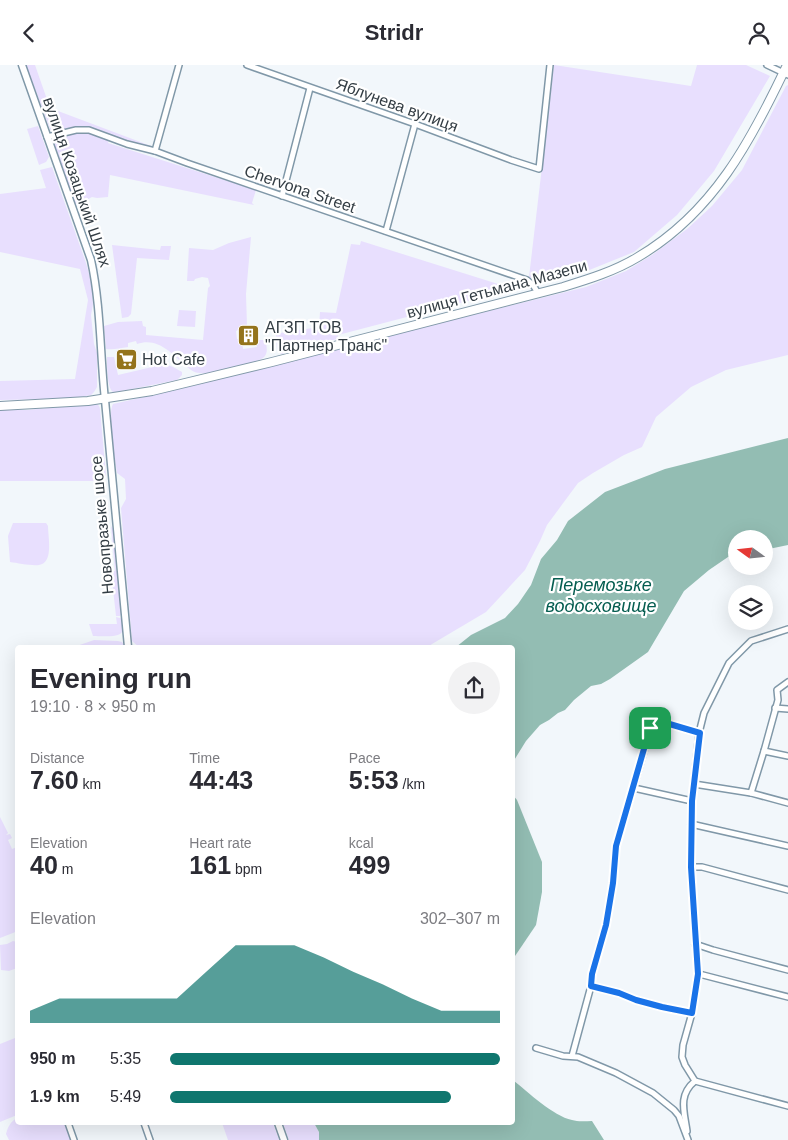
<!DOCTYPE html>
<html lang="en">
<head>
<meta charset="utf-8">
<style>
	:root { --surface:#fff; --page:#f2f2f3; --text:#2b2b33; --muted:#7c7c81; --accent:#0f766e }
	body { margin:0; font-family:Arial,sans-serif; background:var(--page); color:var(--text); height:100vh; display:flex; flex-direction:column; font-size:19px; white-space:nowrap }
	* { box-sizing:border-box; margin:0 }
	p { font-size:16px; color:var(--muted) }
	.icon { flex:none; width:28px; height:28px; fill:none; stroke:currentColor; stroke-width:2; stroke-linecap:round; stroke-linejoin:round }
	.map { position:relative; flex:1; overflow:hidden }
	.sheet { position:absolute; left:15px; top:580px; width:500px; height:480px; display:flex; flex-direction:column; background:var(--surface); border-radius:5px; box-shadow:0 5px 20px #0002 }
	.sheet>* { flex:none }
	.needle { width:32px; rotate:285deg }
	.fabs { position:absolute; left:728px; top:465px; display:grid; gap:10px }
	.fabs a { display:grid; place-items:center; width:45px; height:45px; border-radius:50%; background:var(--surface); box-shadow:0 5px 20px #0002; font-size:25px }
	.pin { position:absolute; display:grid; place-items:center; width:42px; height:42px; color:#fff; margin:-21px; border-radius:10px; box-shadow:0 2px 8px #0006 }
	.round { display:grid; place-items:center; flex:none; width:52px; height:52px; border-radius:26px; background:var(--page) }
	.summary { display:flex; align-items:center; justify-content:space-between; height:85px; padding:0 15px }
	h1 { font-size:28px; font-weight:600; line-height:38px }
	.figures { display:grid; grid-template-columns:repeat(3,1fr); gap:8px; height:85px; padding:5px 15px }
	.figures div { display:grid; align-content:center }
	.figures b { font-size:25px; font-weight:600 }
	.figures small { font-size:14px; font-weight:400 }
	.figures p { font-size:14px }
	.chart { height:140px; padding:10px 15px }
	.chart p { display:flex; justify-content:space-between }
	.chart svg { width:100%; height:90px; margin-top:5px; fill:var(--accent); opacity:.7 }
	ul { padding:0 15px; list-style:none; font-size:16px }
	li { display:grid; grid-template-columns:80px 60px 1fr; align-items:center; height:38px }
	li i { height:12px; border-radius:6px; background:var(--accent) }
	header { display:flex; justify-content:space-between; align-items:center; height:65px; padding:0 15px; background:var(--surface); font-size:22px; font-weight:600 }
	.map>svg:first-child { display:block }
</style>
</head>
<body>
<header><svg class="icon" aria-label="back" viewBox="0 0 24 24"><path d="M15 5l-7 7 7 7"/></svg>Stridr<svg class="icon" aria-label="person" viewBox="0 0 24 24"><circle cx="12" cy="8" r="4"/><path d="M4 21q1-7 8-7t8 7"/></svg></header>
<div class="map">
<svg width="788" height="1075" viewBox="0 0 788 1075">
	<rect width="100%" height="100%" fill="#f2f7fb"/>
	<!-- green -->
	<g fill="#e8dffe">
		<polygon points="26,0 35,0 50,43 151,81 149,83 91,63 76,62 54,67 50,64"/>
		<polygon points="554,0 691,21 697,0 746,0 770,11 714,106 677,150 634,187 577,210 542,216 529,212"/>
		<path d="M788 20V290L726 305 691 322 656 352 642 382 624 390 593 408 578 418 547 460 540 476 525 505 486 547 432 579 428 582H139L132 576 121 443 126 434 125 414 117 408C115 394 107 349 113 339L197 320 223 312 586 222 626 206 652 190 687 164 712 141 742 105 786 21Z"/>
		<polygon points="38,61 49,92 46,97 39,100 27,64"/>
		<polygon points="85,66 109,74 108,78 256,125 252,138 254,140 110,110 108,132 97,133 92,132 77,140 74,137 55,83 55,77 56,75 72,68"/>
		<polygon points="52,102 86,198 91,216 93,239 91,250 94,279 97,288 97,322 94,327 91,330 81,332 51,334 0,335 0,316 75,314 88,235 80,204 0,187 0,129 46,123 40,105"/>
		<path d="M251 172 246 229 247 261 236 266 237 274H242L243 284 257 282V275H263L266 278C267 283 268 289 263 293 257 298 207 310 200 308 194 308 191 305 186 301 171 288 158 272 137 279L136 276 128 278V282C120 283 114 285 106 284L104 261 118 257 142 256 143 261 146 262V270L203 275 208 223 210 221 208 213 202 212 195 214 194 216H187L189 183 213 185 229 178Z"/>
		<polygon points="361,176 514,224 338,270 337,274 281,289 277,284 275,254 279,254 280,268 319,262 320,247 336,248 351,179 360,180"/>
		<polygon points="112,180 160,185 161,181 171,181 169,195 137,193 131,249 128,252 122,253"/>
		<polygon points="179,245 196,246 195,262 177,261"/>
		<path d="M107 292H114L118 310 165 299 173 302 182 307V310L177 315 117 327C116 327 114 327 113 327 107 323 107 299 107 292Z"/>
		<path d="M90 339C95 338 99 338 100 344L106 411 101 416H0V345H27Z"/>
		<path d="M13 458H46L48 461C48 472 54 498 39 500 31 501 18 498 10 497L8 471Z"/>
		<polygon points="111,461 113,464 121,549 120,551 116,551 111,506 115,506"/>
		<path d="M116 552 120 553 122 554C122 557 124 564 122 567 119 573 99 571 93 571L89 559H117Z"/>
		<polygon points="94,575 118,576 122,577 125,582 74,582"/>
		<polygon points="0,752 8,768 6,770 10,769 12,773 8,775 12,784 17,782 15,775 17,770 18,866 0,873"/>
		<polygon points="13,876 17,877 17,883 15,883 17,884 17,903 9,906 1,905 0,880 7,879"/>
		<polygon points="15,973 18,973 17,1050 0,1057 0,979"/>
		<path d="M17 1053 18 1058H65L70 1075H9L6 1069C8 1062 10 1057 17 1053Z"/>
		<polygon points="222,1058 273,1058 279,1075 228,1075"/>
		<polygon points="283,1058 314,1058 319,1067 319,1075 289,1075"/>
	</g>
	<!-- water -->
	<g fill="#93bdb3">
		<polygon points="788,373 788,480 764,485 764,474 736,474 736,491 728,492 709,505 684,526 648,587 610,614 601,619 591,621 574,635 565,645 558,648 549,655 540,660 526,676 513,697 512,582 456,582 471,570 505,553 518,539 531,520 541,494 557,475 568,456 605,427 665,404"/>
		<polygon points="512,729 517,735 542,797 542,827 536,860 513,894"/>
		<path d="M513 1015C528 1027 553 1051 572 1055 578 1057 586 1056 592 1056L604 1075H319V1067L314 1058H512Z"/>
	</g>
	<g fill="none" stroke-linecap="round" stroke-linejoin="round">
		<defs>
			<g id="minor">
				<polyline points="247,0 415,59 511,95 539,104 550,0"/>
				<polyline points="767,0 788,10"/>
				<polyline points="47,72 76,65 89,65 127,79 155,86 187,98 527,215 533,220 538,228"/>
				<polyline points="155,86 179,0"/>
				<polyline points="282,131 310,23"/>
				<polyline points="386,166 415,59"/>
				<polyline points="788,564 751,576 729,598 704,648 699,668 692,736 691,759 691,802 698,911 692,948 683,980 682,992 685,1000 695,1016 788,1041"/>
				<polyline points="775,643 788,644"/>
				<polyline points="764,686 788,691"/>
				<polyline points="694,719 751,728 788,738"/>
				<polyline points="634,723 692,736"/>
				<polyline points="751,728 764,686 778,635 777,625 788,617"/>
				<polyline points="691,759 788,781"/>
				<polyline points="691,802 702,802 788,825"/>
				<polyline points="695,879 713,885 788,905"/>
				<polyline points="697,909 703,910 788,932"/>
				<polyline points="591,921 619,928 636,935 662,942 692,948"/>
				<polyline points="536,983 563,991 578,992 616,1008 653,1028 674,1045 679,1051 688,1075"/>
				<polyline points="572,991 591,921 592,909 606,859 613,818 616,781 651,663 656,655 699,668"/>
				<polyline points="68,1058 74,1075"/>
				<polyline points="144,1058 150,1075"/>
				<path d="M687 1066C684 1046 678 1030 695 1016"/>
			</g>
			<g id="major">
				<path d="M22 0 91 195C101 241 100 289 105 335 112 418 120 500 128 582"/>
				<polyline points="278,1058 284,1075"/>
			</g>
			<path id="highway" d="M0 341 88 336 152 326 272 297 563 222C589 214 615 206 638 192 713 148 751 76 787 0"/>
		</defs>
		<!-- minor casing -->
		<use href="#minor" stroke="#8098a8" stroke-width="8"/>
		<!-- major casing -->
		<use href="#major" stroke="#8098a8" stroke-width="9"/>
		<!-- highway casing -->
		<use href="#highway" stroke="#8098a8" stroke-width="10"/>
		<!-- minor -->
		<use href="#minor" stroke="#fff" stroke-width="5"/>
		<!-- major -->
		<use href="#major" stroke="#fff" stroke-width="6"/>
		<!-- highway -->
		<use href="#highway" stroke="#fff" stroke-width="8"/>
	</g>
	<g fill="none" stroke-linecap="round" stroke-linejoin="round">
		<defs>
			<polygon id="route" points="656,655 700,668 692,736 691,802 698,909 692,948 662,942 636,935 619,928 591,921 592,909 606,860 613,818 616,781 650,663"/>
		</defs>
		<!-- route casing -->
		<use href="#route" stroke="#fff" stroke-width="10"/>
		<!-- route -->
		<use href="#route" stroke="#1a73e8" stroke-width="6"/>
	</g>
	<!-- icons -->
	<defs>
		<symbol id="building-square" viewBox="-11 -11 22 22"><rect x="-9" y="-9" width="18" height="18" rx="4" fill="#94741c" stroke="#fff"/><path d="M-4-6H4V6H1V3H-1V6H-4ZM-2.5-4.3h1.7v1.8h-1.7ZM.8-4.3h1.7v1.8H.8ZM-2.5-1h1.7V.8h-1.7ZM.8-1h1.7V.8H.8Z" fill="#fff"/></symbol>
		<symbol id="supermarket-square" viewBox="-11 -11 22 22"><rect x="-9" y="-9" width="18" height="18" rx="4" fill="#94741c" stroke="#fff"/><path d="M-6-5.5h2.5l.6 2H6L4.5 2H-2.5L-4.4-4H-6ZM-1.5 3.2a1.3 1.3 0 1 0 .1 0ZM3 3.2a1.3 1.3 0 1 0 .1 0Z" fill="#fff"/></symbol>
	</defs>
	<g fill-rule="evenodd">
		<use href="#building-square" x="236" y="258" width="25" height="25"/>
		<use href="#supermarket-square" x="114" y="282" width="25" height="25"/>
	</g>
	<g text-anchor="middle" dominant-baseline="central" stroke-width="4.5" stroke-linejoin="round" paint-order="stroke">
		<!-- street labels -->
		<g font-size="16" fill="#333d44" stroke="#fff">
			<text transform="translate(397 40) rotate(20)">Яблунева вулиця</text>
			<text transform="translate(77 117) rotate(71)">вулиця Козацький Шлях</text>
			<text transform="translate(300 124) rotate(19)">Chervona Street</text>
			<text transform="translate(497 224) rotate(-15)">вулиця Гетьмана Мазепи</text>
			<text transform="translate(102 460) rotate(-95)">Новопразьке шосе</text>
		</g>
		<!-- poi labels -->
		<g font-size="16" fill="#333d44" stroke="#fff" text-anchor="start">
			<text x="265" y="262">АГЗП ТОВ<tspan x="265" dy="18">"Партнер Транс"</tspan></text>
			<text x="142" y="294">Hot Cafe</text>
		</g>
		<!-- water labels -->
		<g font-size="18" font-style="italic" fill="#055d50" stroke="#fff">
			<text x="601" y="520">Перемозьке<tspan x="601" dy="21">водосховище</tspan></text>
		</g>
	</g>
</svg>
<div class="fabs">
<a><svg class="needle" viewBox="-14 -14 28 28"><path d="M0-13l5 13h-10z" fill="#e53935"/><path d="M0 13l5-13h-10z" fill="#7c7c81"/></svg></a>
<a><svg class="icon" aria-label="layers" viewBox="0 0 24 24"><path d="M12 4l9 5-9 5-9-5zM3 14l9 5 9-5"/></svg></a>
</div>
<div class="pin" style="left:650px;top:663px;background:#1e9e55"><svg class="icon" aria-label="arrive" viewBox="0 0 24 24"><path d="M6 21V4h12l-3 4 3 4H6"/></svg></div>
<section class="sheet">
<div class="summary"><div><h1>Evening run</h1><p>19:10 · 8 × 950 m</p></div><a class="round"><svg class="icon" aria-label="share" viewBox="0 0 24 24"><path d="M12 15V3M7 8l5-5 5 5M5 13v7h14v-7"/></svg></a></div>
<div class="figures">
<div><p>Distance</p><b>7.60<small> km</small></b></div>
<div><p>Time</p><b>44:43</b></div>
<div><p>Pace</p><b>5:53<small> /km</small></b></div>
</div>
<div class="figures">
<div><p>Elevation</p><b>40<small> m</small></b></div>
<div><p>Heart rate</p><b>161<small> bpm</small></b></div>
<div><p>kcal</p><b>499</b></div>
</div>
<div class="chart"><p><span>Elevation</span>302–307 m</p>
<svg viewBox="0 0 160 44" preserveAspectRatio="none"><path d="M0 44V38L10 32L20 32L30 32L40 32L50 32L60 19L70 6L80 6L90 6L100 12L110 19L120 25L130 32L140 38L150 38L160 38V44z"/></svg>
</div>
<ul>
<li><b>950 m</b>5:35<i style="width:100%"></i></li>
<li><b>1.9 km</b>5:49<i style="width:85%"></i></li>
</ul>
</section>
</div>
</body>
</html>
